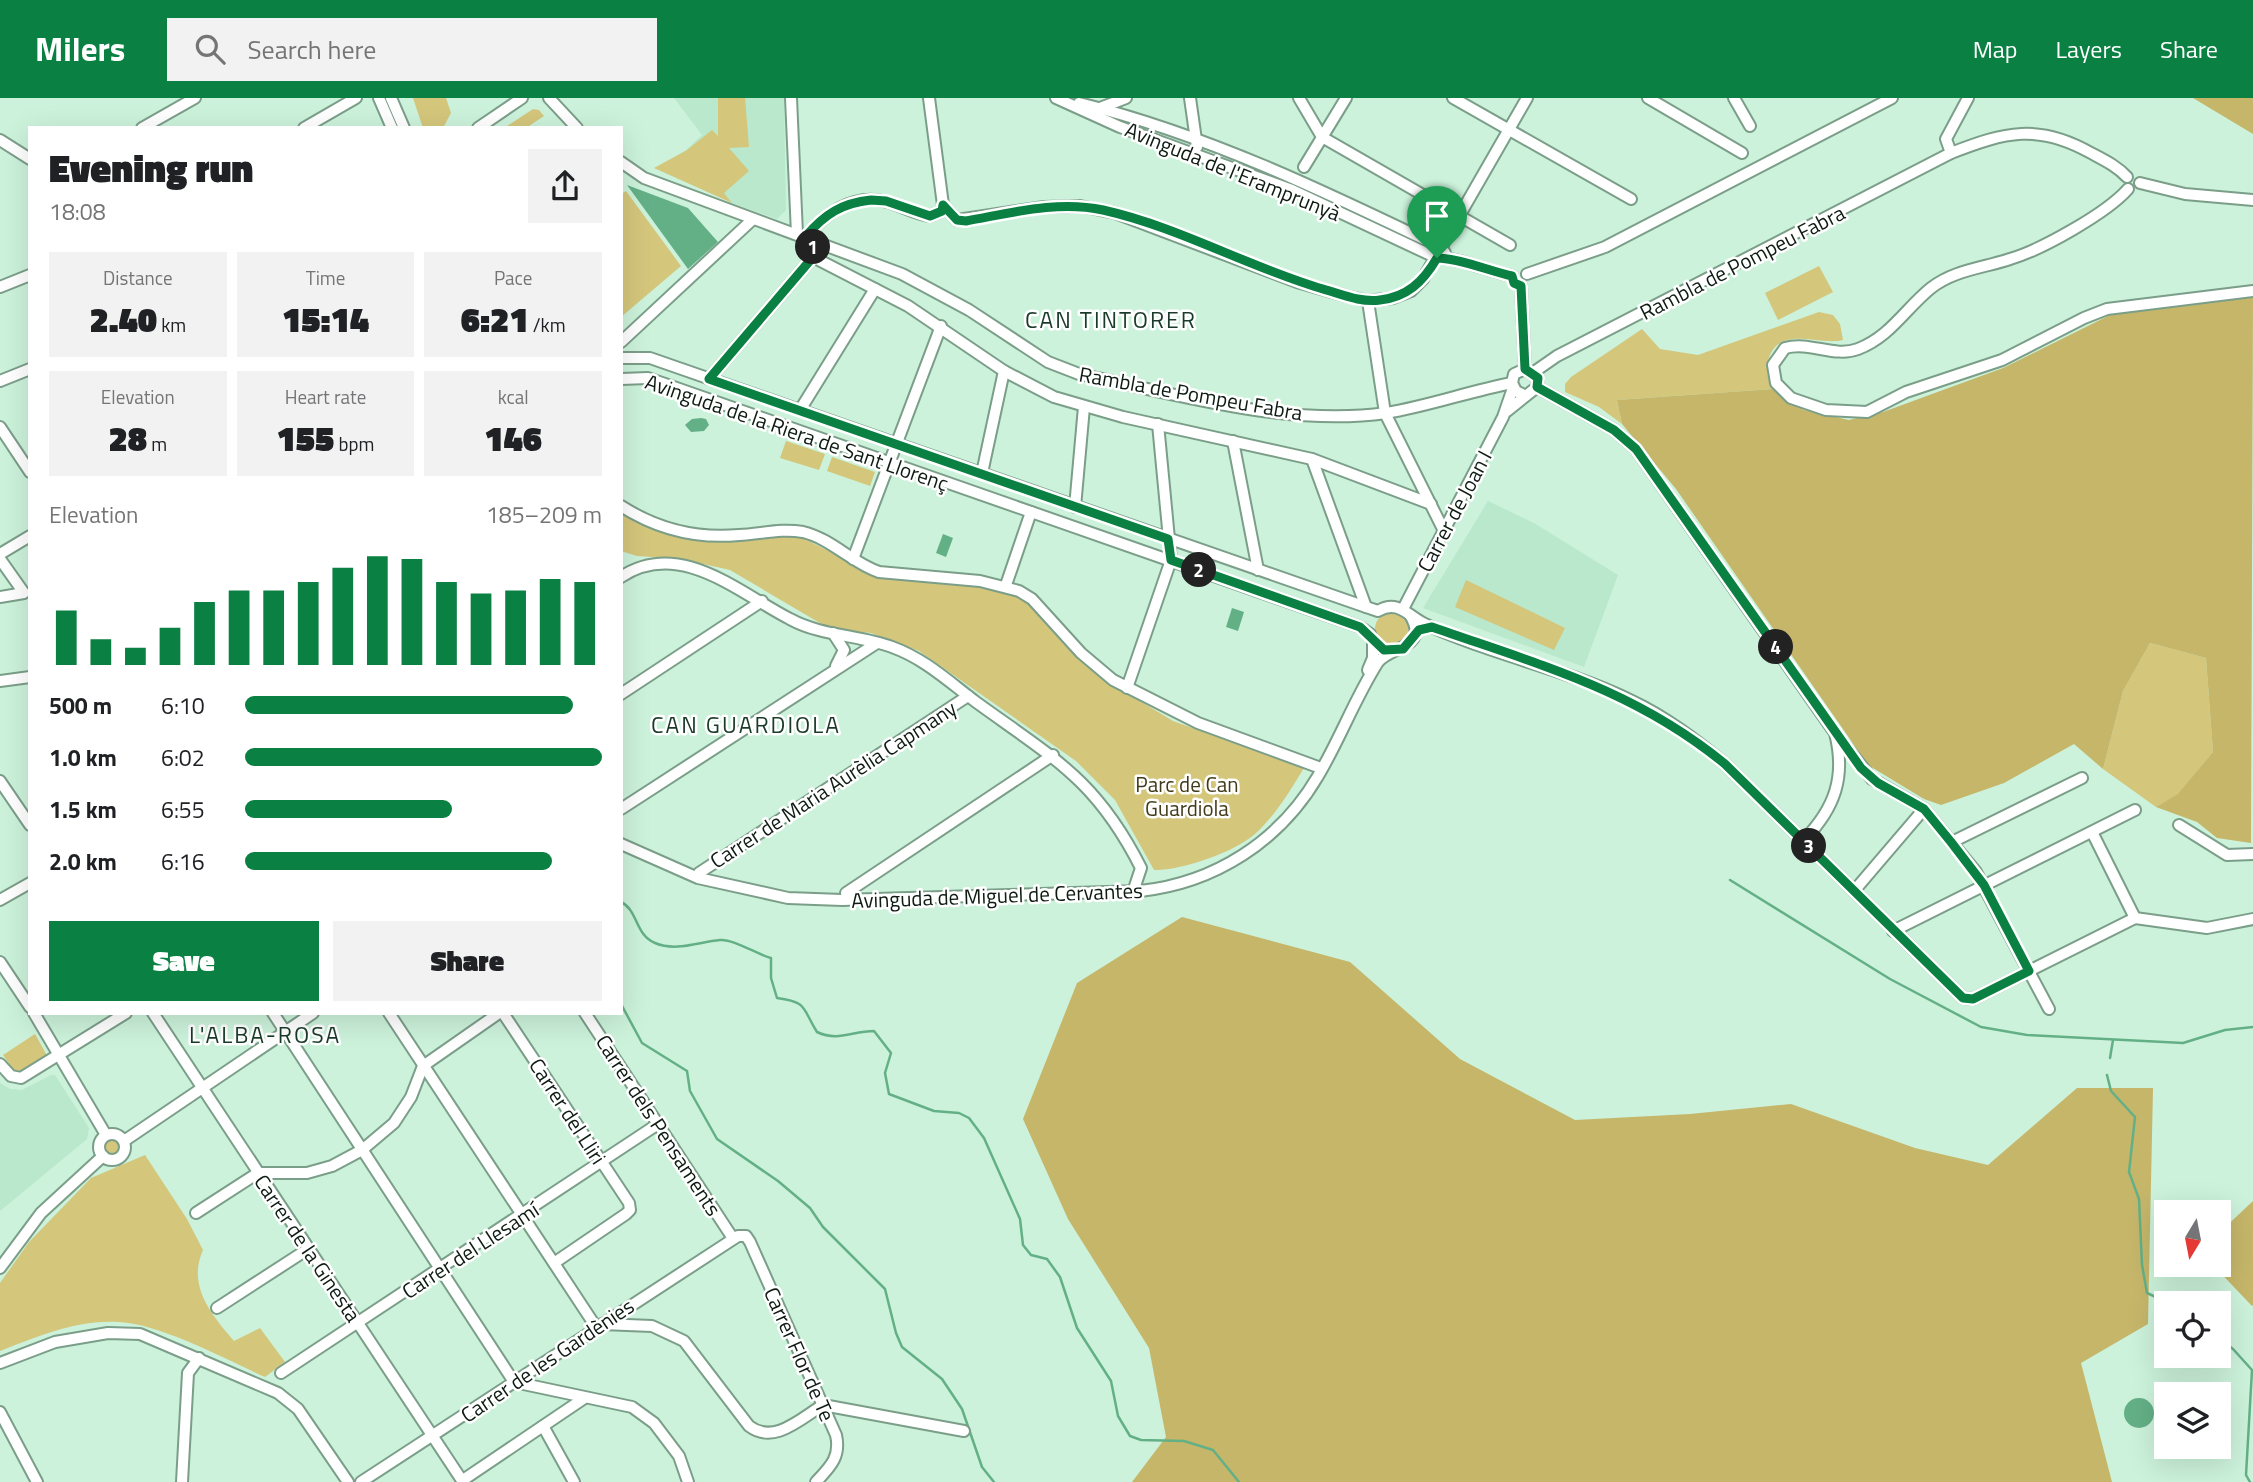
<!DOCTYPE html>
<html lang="en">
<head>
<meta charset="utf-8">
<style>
	:root { --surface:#fff; --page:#f2f2f2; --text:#202124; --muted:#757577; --accent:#0b8043 }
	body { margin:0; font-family:"Titillium Web",sans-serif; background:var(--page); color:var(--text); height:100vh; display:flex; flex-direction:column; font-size:26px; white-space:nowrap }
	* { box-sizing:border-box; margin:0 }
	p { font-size:23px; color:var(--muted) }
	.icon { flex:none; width:38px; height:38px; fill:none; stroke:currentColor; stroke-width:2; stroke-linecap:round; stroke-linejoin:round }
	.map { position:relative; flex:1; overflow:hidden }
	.details { position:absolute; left:28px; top:28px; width:595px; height:889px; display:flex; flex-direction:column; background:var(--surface); border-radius:0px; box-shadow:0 7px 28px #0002 }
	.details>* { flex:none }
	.needle { width:46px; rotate:190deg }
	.tools { position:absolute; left:2154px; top:1102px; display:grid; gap:14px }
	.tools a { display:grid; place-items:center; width:77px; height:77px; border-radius:0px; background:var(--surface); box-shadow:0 7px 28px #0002; font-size:35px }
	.pin { position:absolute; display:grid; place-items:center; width:60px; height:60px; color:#fff; margin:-72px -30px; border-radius:50% 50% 50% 0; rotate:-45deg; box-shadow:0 0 7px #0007 }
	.pin .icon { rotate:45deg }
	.km { position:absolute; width:35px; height:35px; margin:-18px; border-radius:50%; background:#222; color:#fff; font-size:19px; line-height:35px; text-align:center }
	.round { display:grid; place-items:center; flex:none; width:74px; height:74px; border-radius:0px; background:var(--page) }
	.headline { display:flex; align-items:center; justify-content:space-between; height:119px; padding:0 21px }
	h1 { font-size:38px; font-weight:800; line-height:52px }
	.metrics { display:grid; grid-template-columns:repeat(3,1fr); gap:10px; height:119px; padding:7px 21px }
	.metrics div { display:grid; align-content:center; border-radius:0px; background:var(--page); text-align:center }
	.metrics b { font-size:35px; font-weight:800 }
	.metrics small { font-size:19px; font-weight:400 }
	.metrics p { font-size:19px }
	.chart { height:196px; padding:14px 21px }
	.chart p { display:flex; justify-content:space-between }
	.chart svg { width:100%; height:126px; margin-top:7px; stroke:var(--accent); stroke-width:6 }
	.button { display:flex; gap:14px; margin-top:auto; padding:14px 21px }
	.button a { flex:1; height:80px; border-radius:0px; background:var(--accent); color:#fff; font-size:28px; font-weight:800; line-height:80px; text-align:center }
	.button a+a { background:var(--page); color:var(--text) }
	ul { padding:0 21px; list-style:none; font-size:23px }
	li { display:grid; grid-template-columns:112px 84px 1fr; align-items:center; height:52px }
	li i { height:18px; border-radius:9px; background:var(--accent) }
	header { display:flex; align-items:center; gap:42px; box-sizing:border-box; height:98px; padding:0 35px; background:var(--accent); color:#fff }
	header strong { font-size:33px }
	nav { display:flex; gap:38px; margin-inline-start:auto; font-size:24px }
	.search { width:490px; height:63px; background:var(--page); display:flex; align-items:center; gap:18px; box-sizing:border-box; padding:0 24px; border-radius:0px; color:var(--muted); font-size:26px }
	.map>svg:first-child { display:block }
</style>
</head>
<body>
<header>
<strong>Milers</strong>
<div class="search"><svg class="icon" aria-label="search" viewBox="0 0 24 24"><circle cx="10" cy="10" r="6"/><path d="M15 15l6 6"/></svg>Search here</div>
<nav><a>Map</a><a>Layers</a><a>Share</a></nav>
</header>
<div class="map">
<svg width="2253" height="1384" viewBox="0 0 2253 1384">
	<rect width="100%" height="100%" fill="#ccf2db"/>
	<!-- built -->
	<g fill="#bae8cc">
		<polygon points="674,0 784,0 786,112 777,121 732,105 686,52 702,37"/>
		<polygon points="1488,403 1534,425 1618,477 1584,569 1423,510"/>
		<polygon points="51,977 55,977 89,1030 87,1041 0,1113 0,985 10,991 22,992"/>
	</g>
	<!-- green -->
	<g fill="#d4c67b">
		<polygon points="413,0 446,0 451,15 443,30 423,30"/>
		<polygon points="718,0 745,0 749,49 729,50 749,73 724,95 732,105 654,70 687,52 712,32 718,38"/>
		<polygon points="533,11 539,12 544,18 526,30 504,30"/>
		<polygon points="626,93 681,168 621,219 621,96"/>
		<polygon points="1819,168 1833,194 1778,222 1765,195"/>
		<path d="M1819 214 1833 217 1840 226 1843 242C1819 248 1780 227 1769 260 1766 272 1767 281 1773 291L1617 302 1622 326 1599 309 1565 294V286L1571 279 1642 231 1660 251 1698 257Z"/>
		<polygon points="786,343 825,356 819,372 780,360"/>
		<polygon points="832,359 875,374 870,388 827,373"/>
		<path d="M621 413 667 435 695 441 782 438 803 440 873 476 1001 490 1025 500 1112 586 1173 623 1304 670C1290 693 1275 718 1255 736 1235 754 1180 773 1154 772L1115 702 1076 663 919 553 871 535 830 531 730 472 681 461 637 458 621 453Z"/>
		<polygon points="1466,482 1565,530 1554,552 1455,509"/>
		<circle cx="1392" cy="531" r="17"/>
		<polygon points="2150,545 2206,560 2213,654 2178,697 2156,709 2103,671 2123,593"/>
		<polygon points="35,936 49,961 29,974 14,973 3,957"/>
		<circle cx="111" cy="1049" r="9"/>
		<path d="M145 1057 187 1121 203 1152C187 1188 211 1216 234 1243L260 1230 285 1264 265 1279C227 1262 161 1226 119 1224 78 1221 38 1238 0 1253V1185L29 1144 91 1080Z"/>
	</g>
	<!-- forest -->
	<g fill="#c5b66a">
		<polygon points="2193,0 2253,0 2253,36"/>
		<polygon points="2253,199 2251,745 2217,740 2197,724 2156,709 2178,696 2213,654 2206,560 2150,545 2123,593 2103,671 2074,646 2004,685 1941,707 1924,701 1868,667 1676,391 1622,326 1617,302 1773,291 1804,312 1849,322 1883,314 2003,270 2112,216"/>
		<polygon points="1182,819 1350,864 1460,961 1575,1022 1690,1016 1791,1006 1915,1050 1988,1067 2077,990 2153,990 2148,1226 2081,1265 2112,1384 1132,1384 1166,1339 1149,1250 1068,1121 1023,1021 1077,885"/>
		<polygon points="2253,1103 2253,1207 2252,1208 2213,1167 2219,1167 2219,1135"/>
	</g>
	<!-- water -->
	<g fill="#64b086">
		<polygon points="627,87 688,110 718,144 688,171"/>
		<polygon points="701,320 706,321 709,327 704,333 691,334 685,327 692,321"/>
		<polygon points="943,436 953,440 946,459 936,455"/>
		<polygon points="1232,510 1244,514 1238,533 1226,529"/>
		<circle cx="2139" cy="1315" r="15"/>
	</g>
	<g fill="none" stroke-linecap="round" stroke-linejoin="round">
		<!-- stream -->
		<g stroke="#64b086" stroke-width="2.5">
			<polyline points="1730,782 1890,881 1981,929 2027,937 2183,945 2225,932 2253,929"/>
			<path d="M621 804C638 812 635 837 655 845 676 854 698 844 720 842 734 841 756 856 771 860V880L777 900C808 904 802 910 817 934 838 944 852 933 874 933L891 955 885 975 889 996 934 1013 959 1015 969 1020 984 1040 1020 1121 1023 1147 1031 1157 1047 1161 1060 1179 1077 1230 1111 1283 1118 1318 1130 1338 1141 1342 1184 1343 1213 1352 1239 1384"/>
			<polyline points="621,906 642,945 687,973 690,993 717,1041 778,1083 810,1110 823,1129 885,1191 896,1235 902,1249 942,1281 962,1311 982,1369 994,1384"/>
			<polyline points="2110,960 2113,942"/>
			<polyline points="2107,977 2111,993 2135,1019 2129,1074 2139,1101 2142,1167 2147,1195 2171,1206"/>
			<polyline points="2219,1240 2233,1251 2252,1272 2246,1377 2250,1384"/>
		</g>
		<defs>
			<g id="minor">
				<polyline points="379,0 392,30"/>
				<polyline points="391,0 404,30"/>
				<polyline points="549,0 577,30"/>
				<polyline points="791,0 797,136"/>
				<polyline points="929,0 943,107 957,122 1044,109 1080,108 1115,115 1297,184 1346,198 1368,203 1393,200 1411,193 1423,181 1527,0"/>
				<path d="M1056 0 1120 29 1292 92 1437 160C1461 160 1487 173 1512 178"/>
				<polyline points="1190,0 1197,49"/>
				<polyline points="1299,0 1322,39 1510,147"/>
				<polyline points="1453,0 1631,101"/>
				<polyline points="1648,0 1742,55"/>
				<polyline points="1734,0 1750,28"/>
				<path d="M1079 5C1206 36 1326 94 1442 150L1445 155"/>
				<polyline points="1100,10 1126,0"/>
				<polyline points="142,30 195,0"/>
				<polyline points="304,30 356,0"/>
				<polyline points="478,30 522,0"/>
				<polyline points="0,42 30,61"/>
				<polyline points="1951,55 1946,41 1968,0"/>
				<path d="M621 64 644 80 902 176 969 212 1048 264 1079 276C1176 296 1287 329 1386 315 1429 308 1470 293 1512 285"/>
				<polyline points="1304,69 1346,0"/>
				<polyline points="2140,85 2185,96 2253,102"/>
				<path d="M2128 91C2107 115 2041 152 2010 161 1983 170 1954 172 1931 190 1906 210 1890 239 1858 251 1834 260 1810 243 1785 250L1773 267 1776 285 1791 300 1826 312 1867 314 1906 294 2002 262 2084 220 2107 211 2253 193"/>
				<path d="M806 138C827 114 854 95 888 104 902 108 915 116 930 118L942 113 943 107"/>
				<polyline points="813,159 908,208 1004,273 1054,299 1123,319 1312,361 1431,406"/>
				<polyline points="1527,176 1605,149 1892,0"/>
				<polyline points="1521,188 1525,271"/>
				<polyline points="0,189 30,177"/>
				<polyline points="1368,203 1385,315 1444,433"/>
				<polyline points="621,244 752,122"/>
				<path d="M621 260H650L1366 509 1378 513C1398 501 1408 518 1425 526 1492 557 1566 571 1632 603 1666 619 1696 642 1725 666L1963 900 1973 901 2135 820"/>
				<path d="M1534 274 1557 258 1951 55C2005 34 2038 25 2091 55 2104 62 2117 68 2127 79"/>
				<polyline points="621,281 648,280 1360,529 1370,536"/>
				<polyline points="709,281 813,159"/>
				<polyline points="0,283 30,271"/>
				<path d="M1537 289 1614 332 1636 351 1835 635C1846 679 1835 710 1804 742"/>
				<polyline points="800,312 875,191"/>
				<polyline points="1507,313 1537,289 1538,280 1525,271 1514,276 1512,285 1516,293 1524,297"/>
				<polyline points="0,329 30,374"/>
				<polyline points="1233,343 1258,472"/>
				<polyline points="1312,361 1366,509"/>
				<polyline points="982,375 1004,273"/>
				<path d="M621 408C657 431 696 441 739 437 761 436 781 430 803 434 832 441 852 465 879 474L980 483 1019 493 1032 501 1081 555 1113 582 1198 625 1318 669"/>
				<polyline points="1075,409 1084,309"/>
				<polyline points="0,456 30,438"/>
				<polyline points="0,461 24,495 0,499"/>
				<polyline points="853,461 941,228"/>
				<path d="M621 479C680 440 739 495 790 521 821 538 859 537 892 549 925 561 948 583 976 604 1053 660 1096 681 1141 770L1135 788"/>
				<polyline points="1006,487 1031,414"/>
				<polyline points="1403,511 1503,319 1513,290"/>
				<polyline points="833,535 844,552 836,568"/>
				<polyline points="1368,572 1373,560 1373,543"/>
				<polyline points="0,583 30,579"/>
				<polyline points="1127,590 1171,462 1158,326"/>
				<polyline points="621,596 762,503"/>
				<polyline points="1839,640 1872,681 1924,711 1976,774 2049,911"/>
				<polyline points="0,683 30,727"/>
				<polyline points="621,711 877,545"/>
				<polyline points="2179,727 2227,757 2253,756"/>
				<polyline points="2092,734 2135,820"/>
				<polyline points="1952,744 2082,680"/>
				<path d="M621 746 698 780 788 800 842 802 1140 793C1215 785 1280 743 1318 678 1340 641 1355 600 1378 564 1391 548 1430 550 1410 517"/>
				<polyline points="699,775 968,598"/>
				<polyline points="1854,793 1924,711"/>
				<polyline points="846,795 1053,657"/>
				<polyline points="0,802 30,785"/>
				<polyline points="2135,820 2207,830 2253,821"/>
				<polyline points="1893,833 2135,712"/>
				<polyline points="0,864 30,909"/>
				<polyline points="34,915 106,1037"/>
				<polyline points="153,915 463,1384"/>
				<polyline points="273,915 514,1284"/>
				<polyline points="389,915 596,1229"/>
				<polyline points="503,915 629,1105 630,1112 626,1116 554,1165"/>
				<polyline points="585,915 732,1139"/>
				<polyline points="0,966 11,978 21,980 126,915"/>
				<circle cx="112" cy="1049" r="13"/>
				<polyline points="124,1043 313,915"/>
				<polyline points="196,1115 258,1075 307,1075 332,1068 362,1052 394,1025 411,999 423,968 499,915"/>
				<polyline points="0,1170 41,1115 103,1058"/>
				<polyline points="217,1210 308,1151"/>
				<path d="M602 1226 652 1228 684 1243 749 1328C774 1347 800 1321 823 1307"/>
				<polyline points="0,1265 55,1244 108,1235 140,1236 278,1295 298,1311 348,1384"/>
				<polyline points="281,1275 658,1026"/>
				<polyline points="514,1284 632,1309 654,1325 679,1358 688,1384"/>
				<polyline points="823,1307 964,1333"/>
				<polyline points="0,1314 37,1384"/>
				<polyline points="543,1328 574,1384"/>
				<polyline points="463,1382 583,1301"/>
				<polyline points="182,1384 188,1275 199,1260"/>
				<path d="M361 1384 738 1138H746L750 1144 836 1337C841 1359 830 1369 816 1384"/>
			</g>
		</defs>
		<!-- minor casing -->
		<use href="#minor" stroke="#7b9e89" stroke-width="14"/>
		<!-- minor -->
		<use href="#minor" stroke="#fff" stroke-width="10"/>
	</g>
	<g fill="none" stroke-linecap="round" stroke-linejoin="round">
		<defs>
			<path id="route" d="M871 102 886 103 930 118 942 113 943 107 957 122 966 123C1011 115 1058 102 1103 112 1179 129 1248 169 1323 191 1341 196 1361 205 1380 202 1407 199 1423 184 1437 160 1459 160 1489 173 1512 178L1514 185 1521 188 1525 271 1538 280 1537 289 1614 332 1636 351 1861 670 1878 685 1924 711 1951 744 1984 787 2029 873 1973 901 1963 900 1725 666C1635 592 1540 567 1432 529L1419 532 1403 551 1384 552 1360 529 1171 462 1168 441 709 281 813 159 812 142 806 138C825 116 842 105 871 102Z"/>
		</defs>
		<!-- route casing -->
		<use href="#route" stroke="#fff" stroke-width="14"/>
		<!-- route -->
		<use href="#route" stroke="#0b8043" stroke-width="9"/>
	</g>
	<g text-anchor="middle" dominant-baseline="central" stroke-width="5" stroke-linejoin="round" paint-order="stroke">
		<!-- street labels -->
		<g font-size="21" fill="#0d1b13" stroke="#fff">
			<text transform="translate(1233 73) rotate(22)">Avinguda de l'Eramprunyà</text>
			<text transform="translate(1742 164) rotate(-27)">Rambla de Pompeu Fabra</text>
			<text transform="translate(1191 295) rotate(10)">Rambla de Pompeu Fabra</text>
			<text transform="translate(797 334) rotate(19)">Avinguda de la Riera de Sant Llorenç</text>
			<text transform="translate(1454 413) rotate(-62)">Carrer de Joan I</text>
			<text transform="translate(833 686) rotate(-33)">Carrer de Maria Aurèlia Capmany</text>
			<text transform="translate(997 797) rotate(-2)">Avinguda de Miguel de Cervantes</text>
			<text transform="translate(568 1013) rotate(57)">Carrer del Lliri</text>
			<text transform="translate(659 1027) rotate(57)">Carrer dels Pensaments</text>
			<text transform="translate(308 1150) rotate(56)">Carrer de la Ginesta</text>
			<text transform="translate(470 1152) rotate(-33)">Carrer del Llesamí</text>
			<text transform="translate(800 1256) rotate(66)">Carrer Flor de Te</text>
			<text transform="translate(547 1262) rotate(-34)">Carrer de les Gardènies</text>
		</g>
		<!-- park labels -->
		<g font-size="21" fill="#423b19" stroke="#fff">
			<text x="1187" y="686">Parc de Can<tspan x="1187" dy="24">Guardiola</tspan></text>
		</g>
		<!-- neighbourhood labels -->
		<g font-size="23" letter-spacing="2" fill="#1a3b29" stroke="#fff">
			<text x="1111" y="221">CAN TINTORER</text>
			<text x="746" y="626">CAN GUARDIOLA</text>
			<text x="265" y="936">L'ALBA-ROSA</text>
		</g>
	</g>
</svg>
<div class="tools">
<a><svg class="needle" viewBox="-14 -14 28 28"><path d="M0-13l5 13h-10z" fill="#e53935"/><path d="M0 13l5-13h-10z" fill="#757577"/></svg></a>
<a><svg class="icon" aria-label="locate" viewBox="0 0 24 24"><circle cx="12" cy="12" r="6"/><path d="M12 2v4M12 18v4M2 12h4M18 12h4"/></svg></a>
<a><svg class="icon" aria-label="layers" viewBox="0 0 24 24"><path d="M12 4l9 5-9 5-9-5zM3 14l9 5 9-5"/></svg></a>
</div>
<div class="pin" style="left:1437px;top:160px;background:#1e9e55"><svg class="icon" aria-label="arrive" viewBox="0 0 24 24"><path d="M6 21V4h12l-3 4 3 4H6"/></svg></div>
<b class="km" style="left:813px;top:149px">1</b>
<b class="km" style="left:1199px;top:472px">2</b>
<b class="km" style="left:1809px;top:748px">3</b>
<b class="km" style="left:1776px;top:549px">4</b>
<section class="details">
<div class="headline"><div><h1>Evening run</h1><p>18:08</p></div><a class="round"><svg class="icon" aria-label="share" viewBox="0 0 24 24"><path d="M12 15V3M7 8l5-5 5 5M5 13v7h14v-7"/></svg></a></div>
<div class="metrics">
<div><p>Distance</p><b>2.40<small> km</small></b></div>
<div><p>Time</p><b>15:14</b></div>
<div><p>Pace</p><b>6:21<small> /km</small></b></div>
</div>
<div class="metrics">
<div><p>Elevation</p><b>28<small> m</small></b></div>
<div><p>Heart rate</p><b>155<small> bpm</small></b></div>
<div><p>kcal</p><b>146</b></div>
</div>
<div class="chart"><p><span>Elevation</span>185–209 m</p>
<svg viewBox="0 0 160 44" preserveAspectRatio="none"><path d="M5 44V25M15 44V35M25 44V38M35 44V31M45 44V22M55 44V18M65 44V18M75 44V15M85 44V10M95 44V6M105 44V7M115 44V15M125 44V19M135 44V18M145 44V14M155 44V15"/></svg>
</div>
<ul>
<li><b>500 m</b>6:10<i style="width:92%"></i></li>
<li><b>1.0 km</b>6:02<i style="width:100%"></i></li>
<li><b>1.5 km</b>6:55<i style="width:58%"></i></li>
<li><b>2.0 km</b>6:16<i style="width:86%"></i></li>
</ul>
<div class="button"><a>Save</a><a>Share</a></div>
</section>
</div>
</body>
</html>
